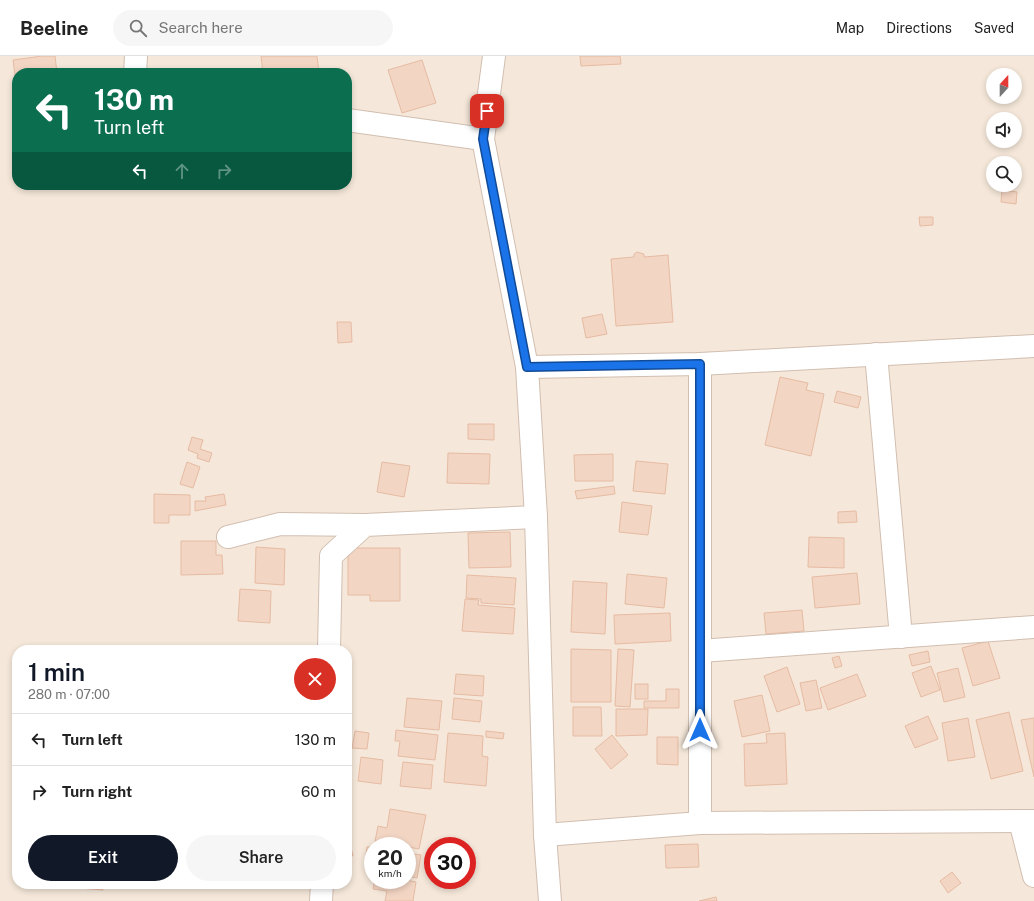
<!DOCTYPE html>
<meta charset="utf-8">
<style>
body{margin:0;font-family:"Public Sans",sans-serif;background:#f6f6f6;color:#222;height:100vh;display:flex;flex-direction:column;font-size:15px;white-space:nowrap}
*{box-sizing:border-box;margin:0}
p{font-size:13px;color:#767676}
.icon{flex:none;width:22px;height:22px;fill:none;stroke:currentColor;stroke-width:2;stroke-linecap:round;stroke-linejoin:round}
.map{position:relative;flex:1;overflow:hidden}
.drawer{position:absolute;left:12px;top:589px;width:340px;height:244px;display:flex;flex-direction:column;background:#fff;border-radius:16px;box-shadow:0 2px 6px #0003}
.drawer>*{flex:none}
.guide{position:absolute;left:12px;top:12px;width:340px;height:122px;border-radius:16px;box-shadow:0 2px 6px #0003;background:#0b6e4f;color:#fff;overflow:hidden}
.needle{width:26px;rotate:21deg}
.buttons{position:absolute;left:986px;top:12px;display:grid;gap:8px}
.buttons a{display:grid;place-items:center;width:36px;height:36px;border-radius:50%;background:#fff;box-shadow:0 2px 6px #0003;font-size:20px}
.speed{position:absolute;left:364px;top:781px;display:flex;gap:8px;font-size:20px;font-weight:700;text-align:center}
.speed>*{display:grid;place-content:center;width:52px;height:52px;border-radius:50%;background:#fff;box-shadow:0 2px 6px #0003;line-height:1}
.speed small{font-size:10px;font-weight:400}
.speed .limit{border:6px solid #d22;background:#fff;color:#111}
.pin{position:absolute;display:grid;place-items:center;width:34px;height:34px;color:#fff;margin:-17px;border-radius:8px;box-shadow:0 2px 6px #0006}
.me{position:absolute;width:44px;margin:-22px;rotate:0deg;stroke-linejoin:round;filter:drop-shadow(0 0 3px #0008)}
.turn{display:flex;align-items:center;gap:14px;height:84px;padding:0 16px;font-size:18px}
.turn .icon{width:52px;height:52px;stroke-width:2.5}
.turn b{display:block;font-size:28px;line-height:34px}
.lanes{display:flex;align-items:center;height:38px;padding:0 16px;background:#0003;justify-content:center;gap:20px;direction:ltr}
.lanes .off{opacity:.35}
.round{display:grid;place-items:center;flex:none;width:42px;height:42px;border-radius:21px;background:#f6f6f6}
.headline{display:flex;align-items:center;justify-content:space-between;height:68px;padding:0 16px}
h1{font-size:24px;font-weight:600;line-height:30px;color:#111827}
.primary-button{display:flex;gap:8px;margin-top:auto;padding:8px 16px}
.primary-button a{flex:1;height:46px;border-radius:24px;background:#111827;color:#fff;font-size:16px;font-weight:600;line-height:46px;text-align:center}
.primary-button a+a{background:#f6f6f6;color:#222}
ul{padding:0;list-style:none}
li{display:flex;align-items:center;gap:12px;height:52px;padding:0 16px;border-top:1px solid #e0e0e0}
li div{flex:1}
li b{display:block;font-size:15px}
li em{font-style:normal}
header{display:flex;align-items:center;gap:24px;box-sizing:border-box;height:56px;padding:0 20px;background:#fff;border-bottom:1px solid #e0e0e0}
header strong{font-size:19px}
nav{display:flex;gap:22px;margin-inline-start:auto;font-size:14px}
.search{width:280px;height:36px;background:#f6f6f6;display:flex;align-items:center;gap:10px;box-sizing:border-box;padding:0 14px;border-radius:22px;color:#767676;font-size:15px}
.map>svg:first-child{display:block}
.residential{fill:#f5e8da;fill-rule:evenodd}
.building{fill:#f3d5c3;stroke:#e6bba3}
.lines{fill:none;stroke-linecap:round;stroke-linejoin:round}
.street-casing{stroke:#d1beb0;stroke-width:24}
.street{stroke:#fff;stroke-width:22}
.route-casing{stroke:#114b97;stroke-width:10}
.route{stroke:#1a73e8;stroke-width:7}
</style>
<header>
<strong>Beeline</strong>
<div class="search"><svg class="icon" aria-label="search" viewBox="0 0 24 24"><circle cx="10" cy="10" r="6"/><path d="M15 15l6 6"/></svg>Search here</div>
<nav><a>Map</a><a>Directions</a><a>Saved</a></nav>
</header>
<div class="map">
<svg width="1034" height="845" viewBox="0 0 1034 845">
<rect width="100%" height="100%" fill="#fdf6ec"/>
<path class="residential" d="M0,0H1034V845H0ZM17,17H347V129H17ZM993,19H1015V41H993ZM993,63H1015V85H993ZM993,107H1015V129H993ZM17,594H347V828H17ZM373,790H407V824H373ZM433,790H467V824H433Z"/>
<g class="building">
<polygon points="42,0 55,0 57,17 17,17 17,35 13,4"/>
<polygon points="261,0 317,0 319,16 308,17 263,17"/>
<polygon points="580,0 620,0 621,8 581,10"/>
<polygon points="422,4 436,47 402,57 388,14"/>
<polygon points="1002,134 1017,136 1016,148 1001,146"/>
<polygon points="919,161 933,161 933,169 920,170"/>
<polygon points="637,196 644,198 644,201 668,199 673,266 616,270 611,203 634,201 634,198"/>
<polygon points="602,258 607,278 586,282 582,262"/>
<polygon points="337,266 351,266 352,286 338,287"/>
<polygon points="780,321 808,327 806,334 824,338 811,400 765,389"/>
<polygon points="837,335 861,341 858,352 834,346"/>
<polygon points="468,368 494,368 494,384 468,383"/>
<polygon points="192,381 203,384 200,393 212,397 209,406 197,402 198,398 188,394"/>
<polygon points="448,397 490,398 489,428 447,427"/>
<polygon points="613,398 613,425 575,425 574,399"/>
<polygon points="636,405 668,408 665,438 633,435"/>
<polygon points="187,406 200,411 193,432 180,428"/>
<polygon points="382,406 410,410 404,441 377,436"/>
<polygon points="614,430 615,438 577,443 575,435"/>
<polygon points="154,438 190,439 190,459 169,459 169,467 154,467"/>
<polygon points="224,438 226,449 195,455 195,445 206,445 205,441"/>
<polygon points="622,446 652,450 648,479 619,476"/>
<polygon points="856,455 857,466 838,467 838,456"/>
<polygon points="510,476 511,511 469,512 468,477"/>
<polygon points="809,481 844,482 844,512 808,511"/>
<polygon points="181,485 216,485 216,499 222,499 223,518 181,519"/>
<polygon points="256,491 285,493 284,529 255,527"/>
<polygon points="354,492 400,492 400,545 370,545 370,539 348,539 348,501"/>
<polygon points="857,517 860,548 815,552 812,521"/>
<polygon points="627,518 667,522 664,552 625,548"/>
<polygon points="467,519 516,522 514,549 481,547 481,543 466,542"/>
<polygon points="573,525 607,527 605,578 571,576"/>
<polygon points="240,533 271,535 270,567 238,565"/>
<polygon points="465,543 479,544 478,549 515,552 513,578 462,575"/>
<polygon points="802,554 804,575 766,578 764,557"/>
<polygon points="670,557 671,585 615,588 614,559"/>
<polygon points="988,585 1000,622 973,630 962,592"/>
<polygon points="571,593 611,594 611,646 571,646"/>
<polygon points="618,593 634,594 630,651 615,650"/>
<polygon points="928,595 930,606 912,610 909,599"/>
<polygon points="839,600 842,610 835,612 832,602"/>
<polygon points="931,610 940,634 921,641 912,617"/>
<polygon points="787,611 800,648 777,656 764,620"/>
<polygon points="958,612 965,641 944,646 937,617"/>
<polygon points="456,618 484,620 483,640 454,638"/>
<polygon points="857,618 866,640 828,654 820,632"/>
<polygon points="816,624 822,652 806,655 800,627"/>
<rect x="635" y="628" width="13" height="15"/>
<polygon points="666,633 679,633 679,652 644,652 644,645 666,645"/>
<polygon points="762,639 770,675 742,681 734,645"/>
<polygon points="407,642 442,645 439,674 404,671"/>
<polygon points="454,642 482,645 480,666 452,663"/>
<polygon points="573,651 601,651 602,680 573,680"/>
<polygon points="616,653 648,653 647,679 616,680"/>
<polygon points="1009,656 1023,715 991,723 976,664"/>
<polygon points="928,660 938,683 915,692 905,670"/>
<polygon points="968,662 975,701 948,705 942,667"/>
<polygon points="1034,662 1034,721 1021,664"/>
<polygon points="396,674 438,679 435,704 398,700 400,685 395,685"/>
<polygon points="355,675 369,677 367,693 352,692"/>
<polygon points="486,675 504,677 503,683 486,681"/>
<polygon points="448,677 483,680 482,700 488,701 486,730 444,726"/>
<polygon points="785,677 787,728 745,730 744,688 767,687 766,678"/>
<polygon points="612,679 628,699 611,713 595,693"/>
<polygon points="657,681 678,681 678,709 657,708"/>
<polygon points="361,701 383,704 381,728 358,725"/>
<polygon points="403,706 433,709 431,733 400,730"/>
<polygon points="390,753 426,759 419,793 375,785 378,770 387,772"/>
<polygon points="347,787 350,787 353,800 347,798"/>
<polygon points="698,788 699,811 666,812 665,789"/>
<polygon points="367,791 373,791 373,817 368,816 369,805 365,804"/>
<polygon points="407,797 421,799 417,822 407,820"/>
<polygon points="952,816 961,827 948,837 940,825"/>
<polygon points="375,824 405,824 416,826 413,845 385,845 387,835 373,833"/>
<polygon points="79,828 103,828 103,834 79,832"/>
<polygon points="716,841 717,845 699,845"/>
</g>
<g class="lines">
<defs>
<g id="street">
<polyline points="494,0 483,83 527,311 536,461 545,779 550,845"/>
<polyline points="135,17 136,0"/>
<polyline points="347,64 483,83"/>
<polyline points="876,298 901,581"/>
<polyline points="700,308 700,767"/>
<polyline points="527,311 700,308 1034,290"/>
<polyline points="228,481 280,468 365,469"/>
<polyline points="329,594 331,500 365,469 536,461"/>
<polyline points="700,595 1034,571"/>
<polyline points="1020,765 1034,820"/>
<polyline points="545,779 700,767 1034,765"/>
<polyline points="321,845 322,828"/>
</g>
</defs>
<use href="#street" class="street-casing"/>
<use href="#street" class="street"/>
</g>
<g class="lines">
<defs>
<polyline id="route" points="487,55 483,83 527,311 700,308 700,674"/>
</defs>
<use href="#route" class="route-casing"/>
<use href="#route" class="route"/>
</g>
</svg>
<div class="buttons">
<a><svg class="needle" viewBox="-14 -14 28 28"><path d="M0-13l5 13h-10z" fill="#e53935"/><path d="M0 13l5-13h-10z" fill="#767676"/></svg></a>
<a><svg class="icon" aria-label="sound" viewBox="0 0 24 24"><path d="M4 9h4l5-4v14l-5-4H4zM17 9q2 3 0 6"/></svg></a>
<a><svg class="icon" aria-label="search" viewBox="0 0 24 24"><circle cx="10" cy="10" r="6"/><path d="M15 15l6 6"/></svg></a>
</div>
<div class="speed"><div>20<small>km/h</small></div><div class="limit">30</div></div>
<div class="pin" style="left:487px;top:55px;background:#d93025"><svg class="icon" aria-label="arrive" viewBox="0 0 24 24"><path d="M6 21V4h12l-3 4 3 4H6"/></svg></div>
<svg class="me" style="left:700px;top:674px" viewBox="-20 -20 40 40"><path d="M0-17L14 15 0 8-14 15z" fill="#1a73e8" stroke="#fff" stroke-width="4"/></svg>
<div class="guide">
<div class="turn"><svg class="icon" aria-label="left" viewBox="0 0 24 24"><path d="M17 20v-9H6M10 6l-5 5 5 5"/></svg><div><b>130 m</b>Turn left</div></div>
<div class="lanes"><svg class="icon" aria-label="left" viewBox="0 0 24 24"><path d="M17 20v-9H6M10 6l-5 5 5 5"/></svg><svg class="icon off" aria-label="ahead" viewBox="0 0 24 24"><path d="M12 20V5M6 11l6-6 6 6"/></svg><svg class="icon off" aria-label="right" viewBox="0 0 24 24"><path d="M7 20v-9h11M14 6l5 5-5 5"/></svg></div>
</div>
<section class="drawer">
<div class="headline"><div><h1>1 min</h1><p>280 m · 07:00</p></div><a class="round" style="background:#d93025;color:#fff"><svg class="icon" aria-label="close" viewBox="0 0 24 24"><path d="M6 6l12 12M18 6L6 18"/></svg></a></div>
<ul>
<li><svg class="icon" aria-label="left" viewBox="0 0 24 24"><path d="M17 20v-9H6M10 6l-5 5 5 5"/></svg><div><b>Turn left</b></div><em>130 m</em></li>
<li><svg class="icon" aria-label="right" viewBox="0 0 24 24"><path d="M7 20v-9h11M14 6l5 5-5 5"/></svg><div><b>Turn right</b></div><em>60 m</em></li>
</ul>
<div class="primary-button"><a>Exit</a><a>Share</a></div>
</section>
</div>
